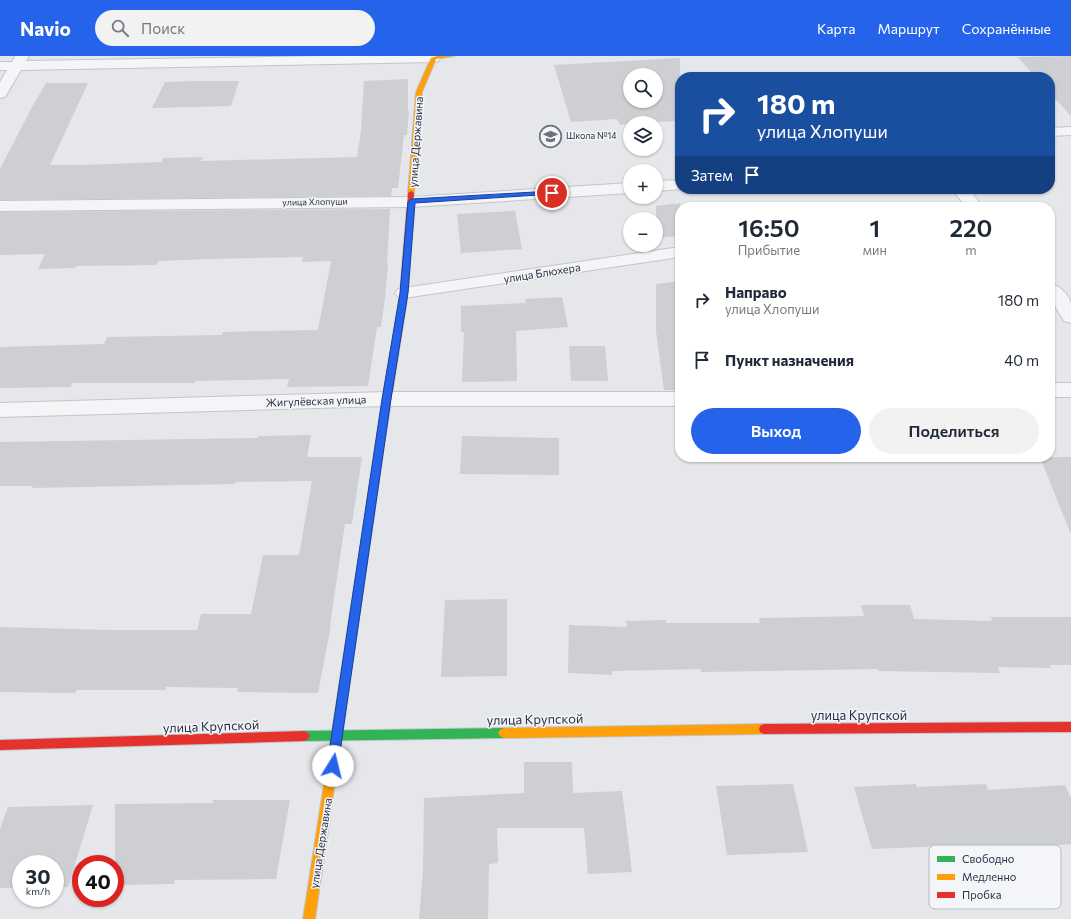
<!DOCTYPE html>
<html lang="ru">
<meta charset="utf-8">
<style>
body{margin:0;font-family:Commissioner,sans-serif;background:#f2f2f3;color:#1f2937;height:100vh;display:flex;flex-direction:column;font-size:15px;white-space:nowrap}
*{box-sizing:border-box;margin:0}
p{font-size:13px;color:#747a83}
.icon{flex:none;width:22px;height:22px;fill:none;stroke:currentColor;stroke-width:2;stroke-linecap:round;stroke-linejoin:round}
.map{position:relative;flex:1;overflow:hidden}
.side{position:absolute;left:675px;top:146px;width:380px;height:260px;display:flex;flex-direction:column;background:#fff;border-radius:16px;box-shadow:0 1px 3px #0004}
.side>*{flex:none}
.hud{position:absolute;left:675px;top:16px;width:380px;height:122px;border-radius:16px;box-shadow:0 1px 3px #0004;background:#1a4fa0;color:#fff;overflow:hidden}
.buttons{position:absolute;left:623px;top:12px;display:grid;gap:8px}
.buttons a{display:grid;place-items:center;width:40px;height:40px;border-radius:50%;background:#fff;box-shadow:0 1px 3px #0004;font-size:20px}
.speed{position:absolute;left:12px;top:799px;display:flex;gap:8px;font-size:20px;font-weight:700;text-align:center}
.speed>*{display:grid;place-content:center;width:52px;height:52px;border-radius:50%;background:#fff;box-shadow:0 1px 3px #0004;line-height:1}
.speed small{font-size:10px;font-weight:400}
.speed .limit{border:6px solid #d22;background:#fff;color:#111}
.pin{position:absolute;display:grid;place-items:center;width:34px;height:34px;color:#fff;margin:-17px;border:2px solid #fff;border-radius:50%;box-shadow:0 1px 4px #0007}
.me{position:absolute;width:44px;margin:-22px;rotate:9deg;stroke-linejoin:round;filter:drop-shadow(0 0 3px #0008)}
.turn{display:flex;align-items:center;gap:14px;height:84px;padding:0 16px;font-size:18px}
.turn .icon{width:52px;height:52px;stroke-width:2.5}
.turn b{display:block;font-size:28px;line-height:34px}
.then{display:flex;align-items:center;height:38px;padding:0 16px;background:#0003;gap:8px;font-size:15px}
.eta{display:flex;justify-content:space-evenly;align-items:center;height:68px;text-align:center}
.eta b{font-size:24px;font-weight:600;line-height:28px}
.action{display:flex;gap:8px;margin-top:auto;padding:8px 16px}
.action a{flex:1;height:46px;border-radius:24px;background:#2563eb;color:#fff;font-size:16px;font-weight:600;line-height:46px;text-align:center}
.action a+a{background:#f2f2f3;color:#1f2937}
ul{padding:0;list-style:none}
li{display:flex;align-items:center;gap:12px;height:60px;padding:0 16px}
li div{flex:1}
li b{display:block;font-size:15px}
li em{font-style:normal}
header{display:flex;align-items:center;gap:24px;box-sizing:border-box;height:56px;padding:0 20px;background:#2563eb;color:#fff}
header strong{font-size:19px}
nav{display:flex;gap:22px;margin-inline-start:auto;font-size:14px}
.search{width:280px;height:36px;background:#f2f2f3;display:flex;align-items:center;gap:10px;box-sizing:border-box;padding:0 14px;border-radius:22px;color:#747a83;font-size:15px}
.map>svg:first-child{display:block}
.building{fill:#cecfd3;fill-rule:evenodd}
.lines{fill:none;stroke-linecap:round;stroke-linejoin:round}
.street-casing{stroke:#c4c5c8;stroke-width:2}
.fast-casing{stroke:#c4c5c8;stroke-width:2}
.slow-casing{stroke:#c4c5c8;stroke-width:2}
.jam-casing{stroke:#c4c5c8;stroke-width:2}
.street{fill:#f5f5f7;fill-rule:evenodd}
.fast{fill:#30b455;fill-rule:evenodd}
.slow{fill:#ff9f0a;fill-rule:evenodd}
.jam{fill:#e5322d;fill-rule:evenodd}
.route{fill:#2563eb;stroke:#184099}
.labels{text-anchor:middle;stroke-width:3;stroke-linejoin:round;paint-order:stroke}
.far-poi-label{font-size:9px;fill:#2a3145;stroke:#f4f5f9;text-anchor:start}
.far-street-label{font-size:9px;fill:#2a3145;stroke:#f4f5f9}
.street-label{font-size:11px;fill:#2a3145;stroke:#f4f5f9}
.near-street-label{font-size:13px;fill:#2a3145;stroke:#f4f5f9}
.key{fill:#f4f5f9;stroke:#b7bac3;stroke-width:1}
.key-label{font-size:11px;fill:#2a3145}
</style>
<header>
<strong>Navio</strong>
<div class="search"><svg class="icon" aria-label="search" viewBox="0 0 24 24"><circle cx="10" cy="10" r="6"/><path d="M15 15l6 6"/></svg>Поиск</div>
<nav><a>Карта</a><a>Маршрут</a><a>Сохранённые</a></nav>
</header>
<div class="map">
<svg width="1071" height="863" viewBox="0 0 1071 863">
<rect width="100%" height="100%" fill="#e6e7ea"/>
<g class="building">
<polygon points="1071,0 1071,60 1050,37 1050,21 1035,21 1018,1"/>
<path d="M680,2V65L630,67V68L620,69L617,63L571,66L554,9ZM630,19H656V45H630Z"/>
<polygon points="408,23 408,55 409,55 407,79 404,79 398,132 392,132 391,140 0,144 0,113 31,53 46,27 88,27 50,109 82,109 162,106 163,102 203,101 201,105 357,101 361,75 364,25"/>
<polygon points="196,25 239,25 231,50 152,52 165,26"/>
<polygon points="680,147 680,180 656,182 656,150"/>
<polygon points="390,153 387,208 388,208 385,242 381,271 377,271 368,330 287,331 289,323 195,325 195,327 72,327 71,331 0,332 0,291 104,288 107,281 222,279 223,276 318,274 331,205 302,206 303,201 209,203 158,205 157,209 76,210 75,212 38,213 45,198 0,199 0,156"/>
<polygon points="515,155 522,193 461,197 457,158"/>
<polygon points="680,225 680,334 664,334 656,275 656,228"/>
<polygon points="562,241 568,271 516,275 517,325 462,326 464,276 461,276 461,250 526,247 525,243"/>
<polygon points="569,290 605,290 608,325 571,325"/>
<polygon points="311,379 307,401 362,401 352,468 345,468 330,569 331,569 318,637 237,636 238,632 166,631 166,634 77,634 75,637 0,636 0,571 108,574 197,574 201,558 251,558 263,499 299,499 312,425 235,426 235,428 32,432 33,430 0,430 0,386 258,382 258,380"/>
<polygon points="462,380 559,382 559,419 460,418"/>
<polygon points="1040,401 1071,401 1071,476 1070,476"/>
<polygon points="507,543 507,620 441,621 445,544"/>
<polygon points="861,549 910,549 914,563 992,565 991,561 1071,561 1071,609 1050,609 1051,612 998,611 1000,617 878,615 878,613 701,616 701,613 612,615 612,619 568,617 569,569 627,571 626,565 666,564 666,567 760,567 759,562 864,560"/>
<polygon points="524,706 572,706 573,737 622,735 632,816 588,818 584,772 497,772 498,807 489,808 488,863 419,863 423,815 424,742 524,737"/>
<polygon points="793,728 808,796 727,799 716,730"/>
<polygon points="916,728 917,731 986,728 988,734 1065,729 1071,742 1071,788 1010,793 1010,794 946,796 944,790 872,793 854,731"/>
<polygon points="213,744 290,744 276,823 175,824 174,828 115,829 115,748 213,747"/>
<polygon points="93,749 68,831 55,831 55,808 21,808 21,832 0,832 0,773 8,751"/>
</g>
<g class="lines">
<defs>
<g id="street">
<polygon points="15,0 29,0 26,5 323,0 441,0 439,5 434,6 21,14 5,41 0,42 0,26 7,14 0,14 0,6 12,6"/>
<polygon points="1071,71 1071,79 1050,80 1050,72"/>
<polygon points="680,124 680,133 683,133 656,135 656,125"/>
<polygon points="630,127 630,137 411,151 0,155 0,145 411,141"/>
<polygon points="952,133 969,133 983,151 966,151"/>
<polygon points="680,191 680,201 404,242 398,241 395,237 398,233 404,232"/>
<path d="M1050,227C1058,229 1069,238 1071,247C1071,252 1071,261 1071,267L1064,265L1050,242Z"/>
<rect x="1050" y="327" width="21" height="14"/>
<polygon points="387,336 680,336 680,350 387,350 0,361 0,347"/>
</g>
<g id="fast">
<polygon points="381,380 385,383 349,631 348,634 344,636 340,634 339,631 377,383"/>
<polygon points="504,672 508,674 510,677 508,680 504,682 304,685 300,683 298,680 300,677 304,675"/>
</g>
<g id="slow">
<polygon points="437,0 454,0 436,3 422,36 414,137 411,139 408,137 416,36 431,2"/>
<polygon points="344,626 348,628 349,631 315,863 303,863 339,631 340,628"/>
<polygon points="764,668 768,670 769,673 768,676 764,678 504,682 500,680 498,677 500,674 504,672"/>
</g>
<g id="jam">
<polygon points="411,135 414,137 408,237 385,383 381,386 377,383 400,237 408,137"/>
<polygon points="1071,666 1071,676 764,678 760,676 759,673 760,670 764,668"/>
<polygon points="304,675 308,677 310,680 308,683 304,685 0,694 0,684"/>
</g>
</defs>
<use href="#street" class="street-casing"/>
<use href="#fast" class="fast-casing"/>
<use href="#slow" class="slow-casing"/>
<use href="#jam" class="jam-casing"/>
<use href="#street" class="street"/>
<use href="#fast" class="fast"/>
<use href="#slow" class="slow"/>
<use href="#jam" class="jam"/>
</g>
<polygon class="route" points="552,135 555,137 554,138 415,147 408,237 391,343 338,710 337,714 333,715 329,714 327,710 382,343 400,237 408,146 411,143"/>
<defs>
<symbol id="school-ring" viewBox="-11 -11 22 22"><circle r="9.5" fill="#f4f5f9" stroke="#6c717f" stroke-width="1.5"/><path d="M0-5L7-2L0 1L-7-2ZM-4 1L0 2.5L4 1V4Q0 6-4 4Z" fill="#6c717f"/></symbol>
</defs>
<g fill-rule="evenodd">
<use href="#school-ring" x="538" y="68" width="25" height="25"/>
</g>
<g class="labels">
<g class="far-poi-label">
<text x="566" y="83">Школа №14</text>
</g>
<g class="far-street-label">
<text transform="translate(315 146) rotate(-1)" y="3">улица Хлопуши</text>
</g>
<g class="street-label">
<text transform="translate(416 86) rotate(-86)" y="4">улица Державина</text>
<text transform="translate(542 217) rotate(-9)" y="4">улица Блюхера</text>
<text transform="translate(316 345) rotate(-2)" y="4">Жигулёвская улица</text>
<text transform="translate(321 787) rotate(-81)" y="4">улица Державина</text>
</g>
<g class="near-street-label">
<text x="859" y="664">улица Крупской</text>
<text transform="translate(535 663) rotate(-1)" y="5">улица Крупской</text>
<text transform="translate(211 670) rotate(-2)" y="5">улица Крупской</text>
</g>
</g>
<rect x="929" y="789" width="132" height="64" rx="6" class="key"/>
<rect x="937" y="800" width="18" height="6" fill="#30b455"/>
<rect x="937" y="818" width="18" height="6" fill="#ff9f0a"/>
<rect x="937" y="836" width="18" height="6" fill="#e5322d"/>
<g class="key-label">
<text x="962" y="807">Свободно</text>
<text x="962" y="825">Медленно</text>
<text x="962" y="843">Пробка</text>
</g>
</svg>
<div class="buttons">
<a><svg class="icon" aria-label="search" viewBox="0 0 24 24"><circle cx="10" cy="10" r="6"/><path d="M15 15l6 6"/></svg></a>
<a><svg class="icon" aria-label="layers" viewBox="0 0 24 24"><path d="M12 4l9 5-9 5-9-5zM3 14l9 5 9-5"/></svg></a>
<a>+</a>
<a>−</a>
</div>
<div class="speed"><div>30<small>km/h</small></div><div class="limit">40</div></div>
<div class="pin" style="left:552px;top:137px;background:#d93025"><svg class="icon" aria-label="arrive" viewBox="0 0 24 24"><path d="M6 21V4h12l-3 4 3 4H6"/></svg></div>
<svg class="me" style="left:333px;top:710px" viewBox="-20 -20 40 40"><circle r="19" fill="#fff"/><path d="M0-13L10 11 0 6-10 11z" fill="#2563eb"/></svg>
<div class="hud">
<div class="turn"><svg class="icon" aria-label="right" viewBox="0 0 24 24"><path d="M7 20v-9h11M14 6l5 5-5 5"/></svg><div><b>180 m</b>улица Хлопуши</div></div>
<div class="then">Затем<svg class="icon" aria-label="arrive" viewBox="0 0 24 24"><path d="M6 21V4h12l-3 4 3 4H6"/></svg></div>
</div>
<section class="side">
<div class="eta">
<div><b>16:50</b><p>Прибытие</p></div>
<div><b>1</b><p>мин</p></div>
<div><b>220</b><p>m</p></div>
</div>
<ul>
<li><svg class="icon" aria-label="right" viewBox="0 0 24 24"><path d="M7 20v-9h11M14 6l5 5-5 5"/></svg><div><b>Направо</b><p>улица Хлопуши</p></div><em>180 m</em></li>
<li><svg class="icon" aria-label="arrive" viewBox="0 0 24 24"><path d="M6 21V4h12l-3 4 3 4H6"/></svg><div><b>Пункт назначения</b></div><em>40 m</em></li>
</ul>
<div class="action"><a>Выход</a><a>Поделиться</a></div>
</section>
</div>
